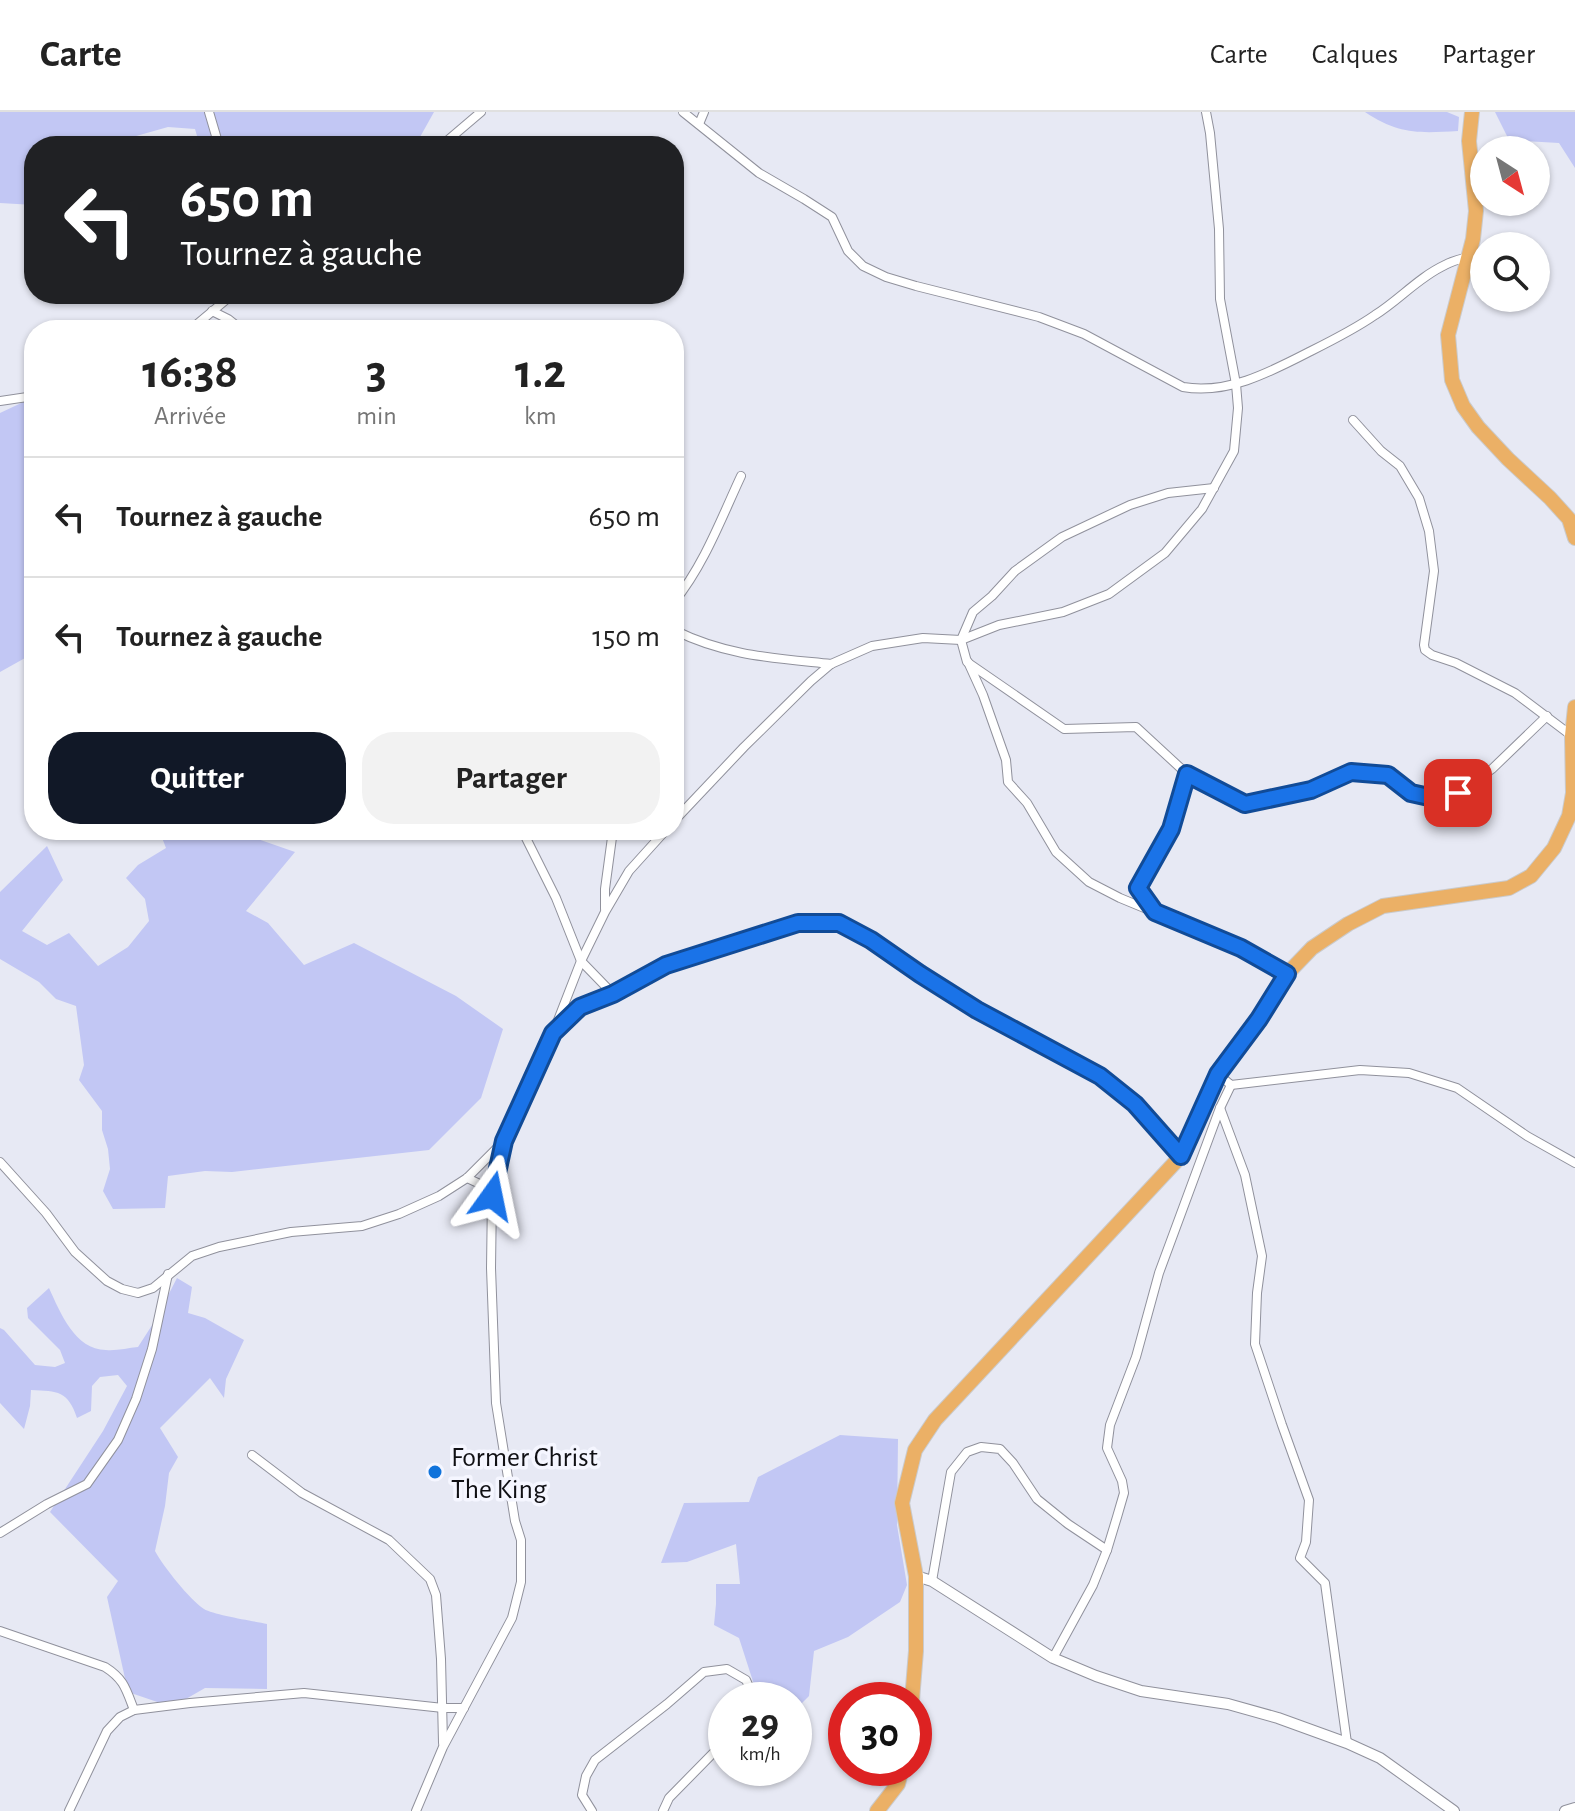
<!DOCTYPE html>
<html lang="fr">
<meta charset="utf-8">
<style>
body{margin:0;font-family:"Alegreya Sans",sans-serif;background:#f2f2f2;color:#222;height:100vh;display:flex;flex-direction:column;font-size:30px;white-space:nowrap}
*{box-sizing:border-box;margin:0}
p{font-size:26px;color:#767676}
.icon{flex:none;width:44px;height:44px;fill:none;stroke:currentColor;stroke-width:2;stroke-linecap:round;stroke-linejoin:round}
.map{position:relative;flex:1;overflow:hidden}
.drawer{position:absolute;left:24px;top:208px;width:660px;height:520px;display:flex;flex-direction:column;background:#fff;border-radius:32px;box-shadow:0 2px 6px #0004}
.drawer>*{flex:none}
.hud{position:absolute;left:24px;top:24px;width:660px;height:168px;border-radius:32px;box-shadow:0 2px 6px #0004;background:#202124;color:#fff;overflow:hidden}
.needle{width:52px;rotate:144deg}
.fabs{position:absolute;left:1470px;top:24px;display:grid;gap:16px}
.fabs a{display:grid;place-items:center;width:80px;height:80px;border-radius:50%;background:#fff;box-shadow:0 2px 6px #0004;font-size:40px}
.speed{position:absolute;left:708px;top:1570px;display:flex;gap:16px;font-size:40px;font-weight:700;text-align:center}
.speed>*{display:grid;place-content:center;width:104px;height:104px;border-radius:50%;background:#fff;box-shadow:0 2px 6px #0004;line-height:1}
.speed small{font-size:20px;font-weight:400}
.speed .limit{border:12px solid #d22;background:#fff;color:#111}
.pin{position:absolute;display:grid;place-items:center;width:68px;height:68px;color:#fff;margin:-34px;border-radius:16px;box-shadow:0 4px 12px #0006}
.me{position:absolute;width:88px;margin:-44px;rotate:12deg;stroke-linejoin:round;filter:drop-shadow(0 0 6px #0008)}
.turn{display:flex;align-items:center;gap:28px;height:168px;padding:0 24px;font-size:36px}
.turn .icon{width:104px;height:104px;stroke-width:2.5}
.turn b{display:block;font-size:56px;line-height:68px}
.eta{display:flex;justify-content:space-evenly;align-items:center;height:136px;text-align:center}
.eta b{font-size:48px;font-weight:600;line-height:56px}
.button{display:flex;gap:16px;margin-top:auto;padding:16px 24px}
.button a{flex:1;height:92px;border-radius:32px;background:#111827;color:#fff;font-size:32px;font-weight:600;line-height:92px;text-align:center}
.button a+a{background:#f2f2f2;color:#222}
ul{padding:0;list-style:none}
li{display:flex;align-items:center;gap:24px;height:120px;padding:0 24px;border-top:2px solid #e0e0e0}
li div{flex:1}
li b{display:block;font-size:30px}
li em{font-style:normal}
header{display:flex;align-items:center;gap:48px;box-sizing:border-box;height:112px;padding:0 40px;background:#fff;border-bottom:2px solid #e0e0e0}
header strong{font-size:38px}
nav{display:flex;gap:44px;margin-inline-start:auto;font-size:28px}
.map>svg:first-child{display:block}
.green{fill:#c2c7f4}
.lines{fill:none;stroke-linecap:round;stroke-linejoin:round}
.minor-casing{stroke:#90919c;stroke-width:10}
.tertiary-casing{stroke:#90919c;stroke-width:12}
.trunk-casing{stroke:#cacacb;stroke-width:16}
.minor{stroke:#fff;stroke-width:8}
.tertiary{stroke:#fff;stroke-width:10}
.trunk{stroke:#ebb066;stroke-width:14}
.route-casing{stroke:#114b97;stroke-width:20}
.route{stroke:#1a73e8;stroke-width:14}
.poi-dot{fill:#1073db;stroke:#f5f6ff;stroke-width:3}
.labels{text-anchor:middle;stroke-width:7;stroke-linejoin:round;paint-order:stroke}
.poi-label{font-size:28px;fill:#101014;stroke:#f5f6ff;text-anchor:start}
</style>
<header>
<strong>Carte</strong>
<nav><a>Carte</a><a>Calques</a><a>Partager</a></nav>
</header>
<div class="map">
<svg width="1575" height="1699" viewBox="0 0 1575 1699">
<rect width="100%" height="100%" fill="#e7e9f4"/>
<g class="green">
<polygon points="0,0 434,0 415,34 200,34 195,17 168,15 115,30 108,34 34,34 34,93 0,91"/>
<path d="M1365,0H1447L1459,5L1458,19C1420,21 1399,23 1365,0Z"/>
<polygon points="1495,0 1575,0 1575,56 1559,31 1509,28"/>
<polygon points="34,285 34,541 0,560 0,301"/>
<polygon points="159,718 232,718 295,740 246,799 268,811 304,853 354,831 456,884 503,917 481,986 429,1038 232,1060 205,1059 168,1064 165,1096 113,1097 103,1079 110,1057 108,1037 102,1018 102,999 79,968 84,953 76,894 56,887 39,870 0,847 0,780 47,734 63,768 22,819 47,833 69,821 98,854 128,835 149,809 145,787 126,766 138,753 166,736"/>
<path d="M177,1166L192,1175L188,1201L205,1206L244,1228L226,1267L224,1286L210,1266L160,1316L178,1345L169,1361L165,1394L155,1439C163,1454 190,1488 204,1497C214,1503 253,1509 267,1512V1577L205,1576L172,1595L128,1580L107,1485L118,1469L50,1400L103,1319L127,1274L118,1263L100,1265L92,1274L91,1299L77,1306C68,1279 58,1279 31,1278L30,1294L24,1317L0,1291V1216L4,1218L35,1253L55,1255L65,1251L60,1238L28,1206L27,1196L49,1176C60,1200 75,1238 106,1238C116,1239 128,1236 138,1235L156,1207Z"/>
<polygon points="840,1323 898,1327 897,1413 907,1473 900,1490 848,1525 814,1539 809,1584 794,1599 794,1588 759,1588 739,1526 714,1513 716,1492 716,1472 740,1472 736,1432 687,1450 661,1451 684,1391 749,1390 758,1365"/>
</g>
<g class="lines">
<defs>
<g id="minor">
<polyline points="209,0 219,34"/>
<path d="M683,0L759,61L804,87L832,105L848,139L863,154L886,165L916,174L1039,205L1084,222L1183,275C1228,283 1272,259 1311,239C1333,228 1355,217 1375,203C1399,188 1419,165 1445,153C1452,149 1460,147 1468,145"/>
<polyline points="699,12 704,0"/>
<polyline points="441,34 481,0"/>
<polyline points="212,199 228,207 242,218"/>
<polyline points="190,218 233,182"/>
<polyline points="0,289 34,284"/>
<polyline points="1353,308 1381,339 1400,354 1419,386 1429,419 1434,459 1424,533 1425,538 1432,543 1456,551 1515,581 1572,624"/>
<polyline points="1214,376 1168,381 1130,393 1062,425 1015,459 992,484 973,500 961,528 967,550 1064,617 1136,615 1187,662 1245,692 1311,678 1351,660 1388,663 1411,681 1438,687 1458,681 1492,657 1547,604"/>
<path d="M674,490C704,453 721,407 741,364"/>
<path d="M674,518C726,544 774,546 831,552"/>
<polyline points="968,550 983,583 1006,648 1008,670 1027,691 1056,740 1089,770 1120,786 1241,836 1287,862"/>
<polyline points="674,709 744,635 811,569 831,552 872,534 923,526 961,528 999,513 1063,500 1109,482 1165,441 1202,397 1234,339 1238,296 1236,272 1220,187 1219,117 1210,21 1206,0"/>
<polyline points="522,718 556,786 581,849 613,882"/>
<polyline points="605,797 605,777 613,718"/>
<polyline points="1155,800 1138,776 1171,717 1187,662"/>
<polyline points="555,919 580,895 613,882 666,853 798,811 839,811 871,828 920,862 977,898 1100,964 1135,992 1181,1044"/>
<polyline points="1218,962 1231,973 1360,958 1409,961 1457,976 1527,1024 1575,1051"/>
<polyline points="1220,996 1245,1063 1262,1144 1257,1181 1255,1232 1282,1313 1309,1388 1306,1430 1300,1446 1325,1471 1347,1631"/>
<polyline points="0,1050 46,1101 75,1140 107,1169 122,1177 138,1181 153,1176 192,1144 219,1135 291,1120 362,1114 399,1102 439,1084 467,1066 502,1031"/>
<polyline points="467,1066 482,1073 492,1084"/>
<polyline points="252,1343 302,1381 389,1428 430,1467 436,1483 441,1547 443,1631"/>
<polyline points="0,1421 47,1392 87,1372 118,1328 136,1287 152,1237 168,1162"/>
<polyline points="932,1469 951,1360 967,1340 981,1335 1000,1337 1013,1351 1037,1387 1068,1412 1107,1438"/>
<path d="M0,1519L105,1555C124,1567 126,1577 134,1598"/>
<polyline points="1053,1546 1093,1473 1107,1438 1117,1405 1124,1381 1122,1369 1107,1336 1110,1313 1136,1245 1159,1161 1220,996 1231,973"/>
<polyline points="69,1699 107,1619 120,1605 134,1598 190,1591 304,1581 443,1596 464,1596"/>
<polyline points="416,1699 443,1635 512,1506 521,1470 521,1428 515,1409 496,1291 491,1156 492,1084 504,1029 553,921 581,849 605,800 629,759 666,718"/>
<polyline points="592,1699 582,1683 586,1664 595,1648 667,1592 704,1560 727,1557 746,1568 754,1586 753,1588"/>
<polyline points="663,1699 669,1686 726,1628"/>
</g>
<g id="tertiary">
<polyline points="916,1464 932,1469 1053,1546 1096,1564 1141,1579 1228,1592 1278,1606 1347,1631 1380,1646 1454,1699"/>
<polyline points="1565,1699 1575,1696"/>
</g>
<g id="trunk">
<polyline points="1472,0 1469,29 1476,99 1473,127 1448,223 1452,268 1463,294 1478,315 1508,347 1550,386 1569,407 1575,426"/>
<polyline points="912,1588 916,1539 916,1464 902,1391 915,1338 935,1308 1181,1044 1218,962 1259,907 1287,862 1312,836 1348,812 1383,794 1509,776 1531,764 1554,736 1569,704 1573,681 1572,624 1575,595"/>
<polyline points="877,1699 898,1672 902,1656"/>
</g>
</defs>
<use href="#minor" class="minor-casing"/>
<use href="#tertiary" class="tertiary-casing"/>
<use href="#trunk" class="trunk-casing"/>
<use href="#minor" class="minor"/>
<use href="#tertiary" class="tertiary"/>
<use href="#trunk" class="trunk"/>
</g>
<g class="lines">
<defs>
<polyline id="route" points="492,1084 504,1029 553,921 580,895 613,882 666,853 798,811 839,811 871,828 920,862 977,898 1100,964 1135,992 1181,1044 1218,962 1259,907 1287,862 1241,836 1155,800 1138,776 1171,717 1187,662 1245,692 1311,678 1351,660 1388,663 1411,681 1438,687 1458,681"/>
</defs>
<use href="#route" class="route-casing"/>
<use href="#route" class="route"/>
</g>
<circle class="poi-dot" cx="435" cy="1360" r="8"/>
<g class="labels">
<g class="poi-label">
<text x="451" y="1354">Former Christ<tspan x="451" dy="32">The King</tspan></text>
</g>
</g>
</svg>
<div class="fabs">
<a><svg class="needle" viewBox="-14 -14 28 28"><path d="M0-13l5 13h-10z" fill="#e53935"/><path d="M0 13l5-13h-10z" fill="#767676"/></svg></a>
<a><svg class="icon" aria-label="search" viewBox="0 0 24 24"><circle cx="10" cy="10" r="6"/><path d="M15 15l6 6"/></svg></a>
</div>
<div class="speed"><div>29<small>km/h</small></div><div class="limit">30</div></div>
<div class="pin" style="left:1458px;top:681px;background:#d93025"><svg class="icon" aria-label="arrive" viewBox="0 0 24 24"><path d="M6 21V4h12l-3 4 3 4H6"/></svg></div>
<svg class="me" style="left:492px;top:1084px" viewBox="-20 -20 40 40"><path d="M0-17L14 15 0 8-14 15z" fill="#1a73e8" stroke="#fff" stroke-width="4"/></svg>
<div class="hud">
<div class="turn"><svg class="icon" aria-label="left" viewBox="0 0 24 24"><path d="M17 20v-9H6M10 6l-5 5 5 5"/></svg><div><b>650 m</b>Tournez à gauche</div></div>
</div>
<section class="drawer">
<div class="eta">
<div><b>16:38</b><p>Arrivée</p></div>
<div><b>3</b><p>min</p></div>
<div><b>1.2</b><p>km</p></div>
</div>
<ul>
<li><svg class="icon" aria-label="left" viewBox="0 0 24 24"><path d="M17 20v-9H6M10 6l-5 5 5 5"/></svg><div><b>Tournez à gauche</b></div><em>650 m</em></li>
<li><svg class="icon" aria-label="left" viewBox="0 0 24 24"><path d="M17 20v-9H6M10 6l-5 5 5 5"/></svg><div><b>Tournez à gauche</b></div><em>150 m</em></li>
</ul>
<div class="button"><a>Quitter</a><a>Partager</a></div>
</section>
</div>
